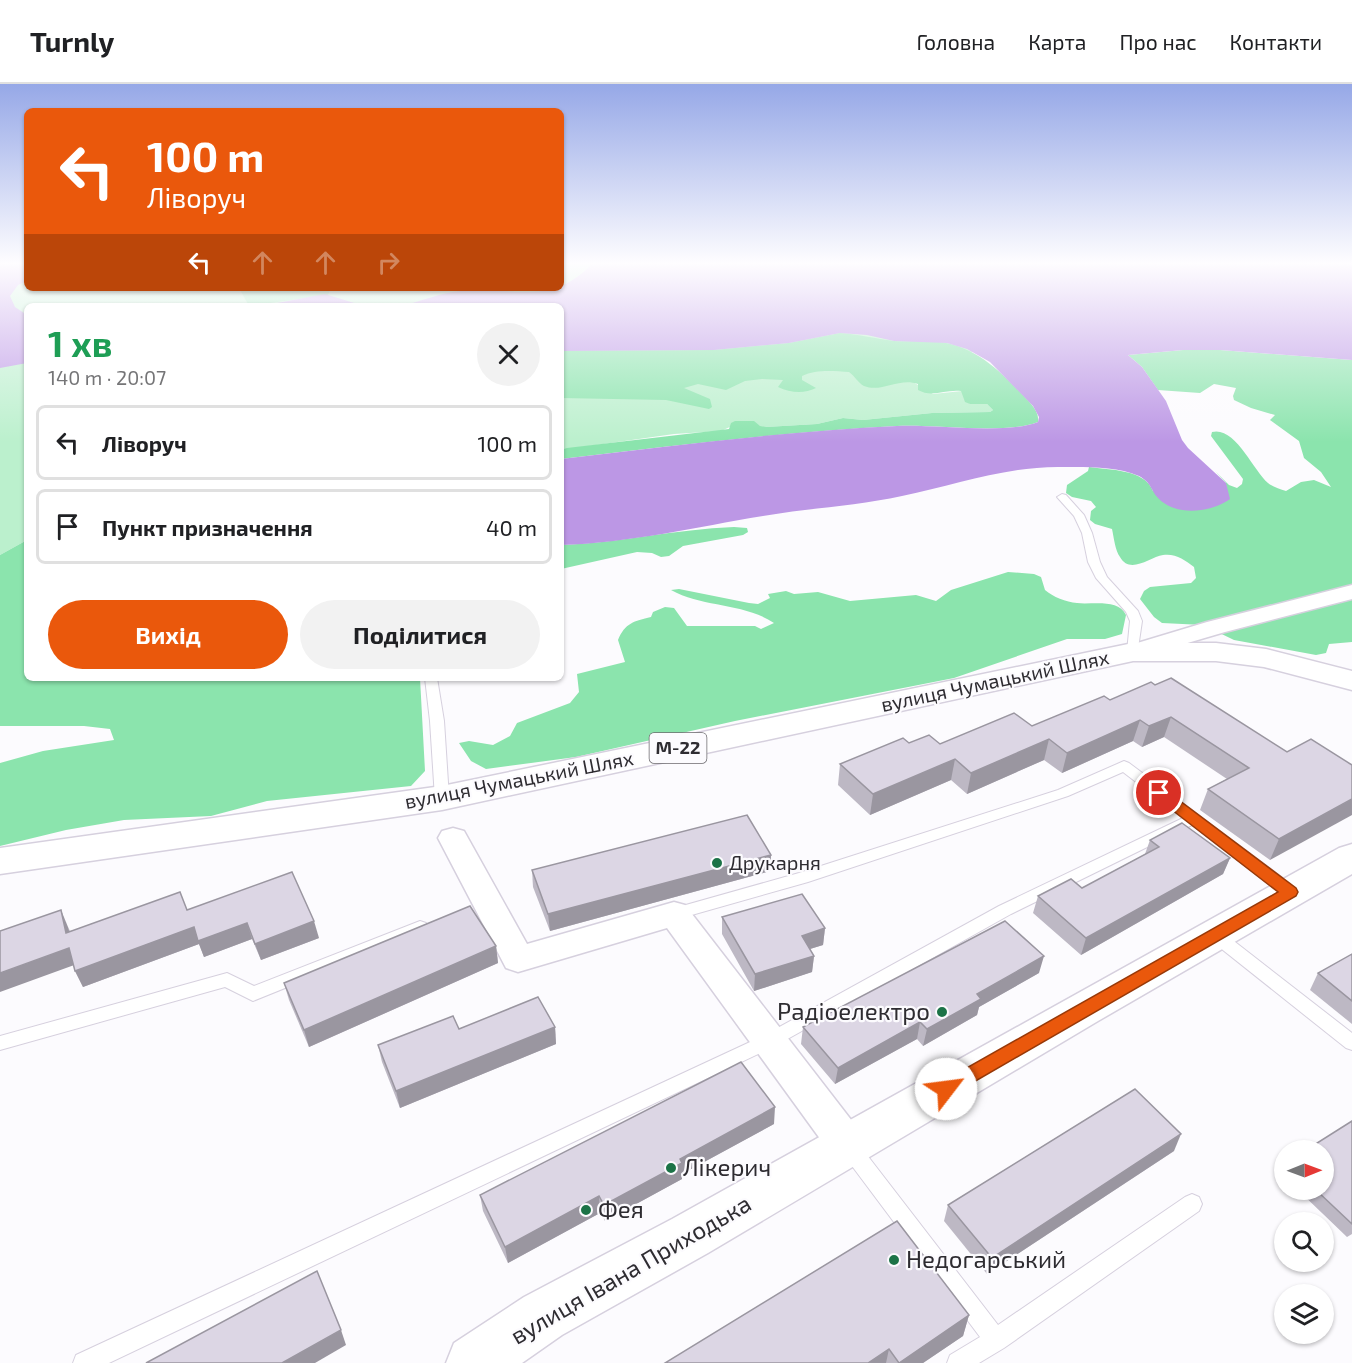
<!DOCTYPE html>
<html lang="uk">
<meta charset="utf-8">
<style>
body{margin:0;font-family:"Exo 2",sans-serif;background:#f2f2f2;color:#202124;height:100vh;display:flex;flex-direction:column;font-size:22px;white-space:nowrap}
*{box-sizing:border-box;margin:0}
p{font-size:20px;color:#757577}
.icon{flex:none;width:33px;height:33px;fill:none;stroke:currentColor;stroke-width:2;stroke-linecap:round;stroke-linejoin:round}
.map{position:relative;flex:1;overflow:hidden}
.sheet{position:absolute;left:24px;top:219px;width:540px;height:378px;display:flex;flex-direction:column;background:#fff;border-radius:9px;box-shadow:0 2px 4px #0004}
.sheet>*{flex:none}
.top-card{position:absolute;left:24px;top:24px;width:540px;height:183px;border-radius:9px;box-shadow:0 2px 4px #0004;background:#ea580c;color:#fff;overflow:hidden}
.needle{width:39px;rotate:89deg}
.buttons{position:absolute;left:1274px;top:1056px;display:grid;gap:12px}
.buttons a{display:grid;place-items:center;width:60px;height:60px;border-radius:50%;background:#fff;box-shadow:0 2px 4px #0004;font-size:30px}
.pin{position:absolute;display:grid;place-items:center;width:51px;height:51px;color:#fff;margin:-26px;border:3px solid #fff;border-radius:50%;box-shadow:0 2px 6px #0007}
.me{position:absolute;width:66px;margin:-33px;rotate:60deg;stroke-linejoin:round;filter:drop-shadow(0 0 4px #0008)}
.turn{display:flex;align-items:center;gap:21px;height:126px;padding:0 24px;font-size:27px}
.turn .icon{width:78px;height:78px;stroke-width:2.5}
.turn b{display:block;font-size:42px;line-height:51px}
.lanes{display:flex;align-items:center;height:57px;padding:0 24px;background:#0003;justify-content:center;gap:30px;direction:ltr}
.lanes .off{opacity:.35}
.round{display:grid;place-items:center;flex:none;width:63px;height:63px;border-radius:32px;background:#f2f2f2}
.overview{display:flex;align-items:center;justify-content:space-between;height:102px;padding:0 24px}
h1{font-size:36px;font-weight:700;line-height:45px;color:#1e9e55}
.action{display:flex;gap:12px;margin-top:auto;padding:12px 24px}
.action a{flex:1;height:69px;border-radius:36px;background:#ea580c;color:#fff;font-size:24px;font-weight:700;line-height:69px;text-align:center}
.action a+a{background:#f2f2f2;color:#202124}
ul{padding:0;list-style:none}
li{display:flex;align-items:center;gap:18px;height:75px;margin:0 12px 9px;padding:0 12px;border:3px solid #e0e0e0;border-radius:9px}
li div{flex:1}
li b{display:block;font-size:22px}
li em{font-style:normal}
header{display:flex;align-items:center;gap:36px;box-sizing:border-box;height:84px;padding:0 30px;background:#fff;border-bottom:2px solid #e0e0e0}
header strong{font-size:28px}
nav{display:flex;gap:33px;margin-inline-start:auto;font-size:21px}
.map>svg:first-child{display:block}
.green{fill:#bbf0cd}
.forest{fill:#8be4ad}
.water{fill:#bc97e5}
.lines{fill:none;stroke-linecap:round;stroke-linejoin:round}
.service-casing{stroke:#d6d0de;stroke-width:2}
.minor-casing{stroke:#d6d0de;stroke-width:3}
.secondary-casing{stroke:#d6d0de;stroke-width:3}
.trunk-casing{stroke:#d6d0de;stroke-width:3}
.service{fill:#fff;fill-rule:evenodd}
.minor{fill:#fff;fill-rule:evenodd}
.secondary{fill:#fff;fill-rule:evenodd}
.trunk{fill:#fff;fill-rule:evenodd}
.wall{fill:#bdb8c4}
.shaded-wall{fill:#9a96a0}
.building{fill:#dcd6e4;stroke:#9a96a0;stroke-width:1.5}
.route{fill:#ea580c;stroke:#983908;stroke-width:1.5}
.poi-dot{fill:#1c7347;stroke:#fcfbfe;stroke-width:2}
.labels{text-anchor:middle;stroke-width:4.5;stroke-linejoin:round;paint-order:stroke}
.shield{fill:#fcfbfe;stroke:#6c6a6e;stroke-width:1.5}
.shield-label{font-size:18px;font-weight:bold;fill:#2e2c31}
.street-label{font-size:20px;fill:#2e2c31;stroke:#fcfbfe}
.poi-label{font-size:20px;fill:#2e2c31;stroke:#fcfbfe;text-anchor:start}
.near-poi-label{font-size:24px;fill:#2e2c31;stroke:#fcfbfe;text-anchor:start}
.near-street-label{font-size:24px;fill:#2e2c31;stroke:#fcfbfe}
</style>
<header>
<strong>Turnly</strong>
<nav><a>Головна</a><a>Карта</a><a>Про нас</a><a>Контакти</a></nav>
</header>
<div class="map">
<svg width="1352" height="1279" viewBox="0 0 1352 1279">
<rect width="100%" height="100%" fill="#fcfbfe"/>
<polygon class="green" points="0,179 27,179 27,204 561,204 561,179 1352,179 858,295 880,303 902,297 913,298 933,310 962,307 970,320 987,320 993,326 990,328 932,329 863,336 843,334 817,340 766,343 732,342 721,347 674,350 561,366 561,314 578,313 561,311 561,222 27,222 27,456 0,471"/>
<g class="forest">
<polygon points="239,204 331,204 328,211 249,222"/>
<path d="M840,249C859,250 876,255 894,257C907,258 919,256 931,257C971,260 993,280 1020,308C1027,316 1040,326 1038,338C1005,351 936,340 897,342C785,348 673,362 561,375V366L567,364L729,345L731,339L735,337H754L760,342L766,343L817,340L843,334L863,336L932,329L990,328L993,326L987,320H970L965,318L961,307C946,305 932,314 918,306V300C899,293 882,309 864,302C858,299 855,292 849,288C834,287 816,285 802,292V296L816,304C804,310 791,309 778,303L783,296L762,295L745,297L726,306L698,300L684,304L710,315L712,323L709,325L666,316L561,314V267L714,266L789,259Z"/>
<path d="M1183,266H1220L1352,276V558L1329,560L1326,569L1316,571L1234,556L1203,541L1162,539L1154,533L1140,515L1144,507L1150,503L1191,499L1196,494L1194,483C1185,476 1175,469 1163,471C1150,473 1130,491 1120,473C1115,466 1114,454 1112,445L1095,440L1090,436L1091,427L1096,423L1091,417L1072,413L1066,409L1067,401L1088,387L1089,383C1109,386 1145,385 1153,407L1226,399L1215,387L1229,401L1237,404L1242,400L1243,395L1211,352L1212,348C1235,342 1253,386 1268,399C1273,403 1280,405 1286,407L1301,398L1314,396L1331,403L1321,388L1304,374L1299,357L1270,336L1275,331L1251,324L1234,316L1233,312L1236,304L1214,300L1200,309L1158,306L1142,283L1128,271Z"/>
<path d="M734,443L747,444L748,448L743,451L683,462L669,472L661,473L652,469L637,468L561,485V461C619,459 676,445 734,443Z"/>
<polygon points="27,456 27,594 420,594 425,687 411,702 267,717 211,732 124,736 66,746 0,762 0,679 43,667 114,656 110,645 84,642 0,642 0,471"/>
<path d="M1008,488L1034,490L1041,493L1045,506C1053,513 1066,518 1077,519C1092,521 1118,514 1126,531L1122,550L1105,555H1067L954,594L735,637L576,673L486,685L471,677L459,659L469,657L493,661L510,652L517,639L570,619L579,608L577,590L625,578L618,556C625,539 634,537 651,533L653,528L665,523L674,524L687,542H755L761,545L774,539C742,518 703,524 671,506L679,505L749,519L758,520L770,514L768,510L786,507L794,510L818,508L850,517L916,511L936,517L951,506Z"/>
</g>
<g class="water">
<polygon points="0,179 27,179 27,197 18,201 10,212 15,223 27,231 27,279 0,284"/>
<path d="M593,179H1352V276L1220,266H1183L1128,271L1142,283L1166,317L1182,356L1188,364L1226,399L1230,415C1212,428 1177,433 1159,415C1150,406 1152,399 1139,392C1116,382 1087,383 1062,383C1007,382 956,401 902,412C856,422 809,424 763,432C696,443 629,459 561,461V375C673,362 785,347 897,342C935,340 1005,351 1038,338L1039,333L1033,322L990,278L967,265L947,259L894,257L867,251L840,249L789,259L714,266L561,267V222H402C422,217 440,209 460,207C515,202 550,224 593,179Z"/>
<polygon points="325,210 364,222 261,222"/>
</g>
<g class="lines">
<defs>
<g id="service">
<polygon points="1062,410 1066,411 1084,431 1092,449 1100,478 1107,493 1138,527 1142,537 1137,571 1133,572 1127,568 1130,537 1126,528 1096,494 1088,478 1082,449 1074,432 1057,413"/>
<polygon points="425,594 437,594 444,637 449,714 442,719 435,714 430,637"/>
<polygon points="1124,677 1129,679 1296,804 1298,808 1296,812 1290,814 1284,812 1192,741 1011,830 775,962 109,1279 73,1279 76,1271 763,952 999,822 1183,734 1123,688 1068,712 808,798 674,836 668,834 666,830 668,826 799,789 1058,706"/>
<polygon points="420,837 426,839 428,843 426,847 253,917 225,903 0,966 0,952 227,889 254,902"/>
<polygon points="1215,845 1221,847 1352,949 1352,966 1346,964 1209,855 1207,851 1209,847"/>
<polygon points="850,1055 857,1058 998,1241 1185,1113 1192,1110 1199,1113 1202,1120 1199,1127 1004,1264 979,1279 947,1279 950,1271 980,1253 843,1070 840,1064 843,1058"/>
</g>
<g id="minor">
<polygon points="1352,501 1352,515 1225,548 1133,575 1124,573 1121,568 1124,563 1207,538"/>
<polygon points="453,744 464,747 527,860 674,818 685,821 862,1050 868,1062 862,1074 848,1080 834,1074 667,844 518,888 506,884 438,754 442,747"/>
</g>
<polygon id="secondary" points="1352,760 1352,790 1098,937 708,1169 562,1251 522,1279 446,1279 454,1259 524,1213 672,1135 1339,764"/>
<polygon id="trunk" points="1133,559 1216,559 1266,565 1352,587 1352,606 1264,583 1216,577 1133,577 442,726 0,790 0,764 442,702"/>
</defs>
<use href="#service" class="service-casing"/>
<use href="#minor" class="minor-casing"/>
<use href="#secondary" class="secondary-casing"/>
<use href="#trunk" class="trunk-casing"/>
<use href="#service" class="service"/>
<use href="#minor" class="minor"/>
<use href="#secondary" class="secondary"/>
<use href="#trunk" class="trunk"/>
</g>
<g class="wall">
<polygon points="1151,598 1287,668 1352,681 1270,776 1200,726 1208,705 1227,695 1164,653 1142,663 1133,657 1062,689 1044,676 967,710 951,696 870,731 838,701 840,680 909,659 940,660 1032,642 1110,616"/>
<polygon points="1150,756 1230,774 1223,790 1081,871 1033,829 1038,812 1082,804 1145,770"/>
<polygon points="771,771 770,787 550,847 533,803 532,786"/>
<polygon points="187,826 319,854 261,876 252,855 204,873 199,860 83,903 75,887 68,843 70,847"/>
<polygon points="722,833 825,844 823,861 810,865 814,872 812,888 754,907 722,850"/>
<polygon points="496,862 498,879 309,963 289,916 284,899"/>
<polygon points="1352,870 1352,940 1310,906 1318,889"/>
<polygon points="1039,889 979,923 977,931 923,962 917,955 835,1000 801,960 803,943"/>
<polygon points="555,943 556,960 400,1024 382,978 378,961 459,945"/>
<polygon points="1352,1037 1352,1150 1347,1153 1298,1106 1323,1106"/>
<polygon points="774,1040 682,1090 682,1095 605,1137 600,1129 508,1179 483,1127 480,1111"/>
<polygon points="1174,1067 987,1190 944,1137 948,1121"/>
<polygon points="969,1231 963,1252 923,1279 665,1279"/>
</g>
<g class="shaded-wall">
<polygon points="1171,633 1164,653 1142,663 1149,642"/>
<polygon points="1140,636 1133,657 1062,689 1067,669"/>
<polygon points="1049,655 1044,676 967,710 971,689"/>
<polygon points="955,675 951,696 870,731 873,710"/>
<polygon points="1352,715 1352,731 1270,776 1279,755"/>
<polygon points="771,771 770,787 550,847 548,830"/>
<polygon points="1230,774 1223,790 1081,871 1086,854"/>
<polygon points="61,826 68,843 74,865 66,849"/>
<polygon points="314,837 319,854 261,876 255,860"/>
<polygon points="247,839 252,855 204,873 199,860 83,903 75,887 194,843"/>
<polygon points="825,844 823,861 800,868 802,852"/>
<polygon points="496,862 498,879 309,963 304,946"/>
<polygon points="69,864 77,880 0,908 0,889"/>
<polygon points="814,872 812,888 754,907 755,890"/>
<polygon points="1044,872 1039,889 979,923 977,931 923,962 927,945 977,910"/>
<polygon points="920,938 917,955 835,1000 838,984"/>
<polygon points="555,943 556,960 400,1024 396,1007"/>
<polygon points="775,1023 774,1040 682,1090 682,1095 605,1137 604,1121 680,1075"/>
<polygon points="1181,1050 1174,1067 987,1190 992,1174"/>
<polygon points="599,1112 600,1129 508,1179 505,1163"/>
<polygon points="969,1231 963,1252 923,1279 899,1279"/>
<polygon points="341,1246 346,1261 315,1279 282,1279"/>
<polygon points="889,1265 886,1279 868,1279"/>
</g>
<g class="building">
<polygon points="1171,594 1287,668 1311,655 1352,681 1352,715 1279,755 1208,705 1249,684 1171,633 1149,642 1140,636 1067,669 1049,655 971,689 955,675 873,710 840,680 903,654 909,659 929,651 940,660 1014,629 1032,642 1104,612 1110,616 1151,598 1155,601"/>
<polygon points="747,731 771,771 548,830 532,786"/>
<polygon points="1182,739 1230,774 1086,854 1038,812 1071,795 1082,804 1159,763 1150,756"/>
<polygon points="292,788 314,837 255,860 247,839 198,857 194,843 75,887 69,864 0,889 0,847 61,826 66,849 180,808 187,826"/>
<polygon points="802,810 825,844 802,852 814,872 755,890 722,833"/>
<polygon points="470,822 496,862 304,946 284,899"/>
<polygon points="1005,837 1044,872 977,910 981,915 927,945 920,938 838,984 803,943"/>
<polygon points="1352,870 1352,917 1318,889"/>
<polygon points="538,913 555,943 396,1007 378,961 453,932 459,945"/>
<polygon points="741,978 775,1023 680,1075 682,1079 604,1121 599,1112 505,1163 480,1111"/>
<polygon points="1135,1005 1181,1050 992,1174 948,1121"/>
<polygon points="1352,1037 1352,1140 1316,1106 1323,1106 1323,1066 1306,1066"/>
<polygon points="897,1137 969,1231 899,1279 889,1265 868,1279 665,1279"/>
<polygon points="317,1187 341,1246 282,1279 146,1279"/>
</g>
<linearGradient id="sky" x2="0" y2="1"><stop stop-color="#96a8e7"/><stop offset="0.5" stop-color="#fefdff"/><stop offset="1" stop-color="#fefdff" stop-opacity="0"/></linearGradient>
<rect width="1352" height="358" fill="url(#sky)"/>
<polygon class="route" points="1159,704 1164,705 1296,804 1298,808 1296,812 953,1010 946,1013 940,1010 937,1005 940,999 1278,808 1154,712 1151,709"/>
<g class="poi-dot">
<circle cx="717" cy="779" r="6"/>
<circle cx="942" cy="928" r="6"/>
<circle cx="671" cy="1084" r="6"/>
<circle cx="586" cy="1126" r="6"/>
<circle cx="894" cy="1176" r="6"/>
</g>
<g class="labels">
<rect class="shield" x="649.5" y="649" width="57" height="30" rx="4.5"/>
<g class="shield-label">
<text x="678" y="670">М-22</text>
</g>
<g class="street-label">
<text transform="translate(995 597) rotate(-12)" y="7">вулиця Чумацький Шлях</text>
<text transform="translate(519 696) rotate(-11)" y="7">вулиця Чумацький Шлях</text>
</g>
<g class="poi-label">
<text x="729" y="786">Друкарня</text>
</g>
<g class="near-poi-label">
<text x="930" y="936" text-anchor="end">Радіоелектро</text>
<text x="683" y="1092">Лікерич</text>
<text x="598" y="1134">Фея</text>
<text x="906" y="1184">Недогарський</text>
</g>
<g class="near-street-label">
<text transform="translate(631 1186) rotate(-30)" y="8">вулиця Івана Приходька</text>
</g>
</g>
</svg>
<div class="buttons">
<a><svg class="needle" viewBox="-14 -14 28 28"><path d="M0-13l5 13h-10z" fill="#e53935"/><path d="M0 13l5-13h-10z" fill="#757577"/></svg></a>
<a><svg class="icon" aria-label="search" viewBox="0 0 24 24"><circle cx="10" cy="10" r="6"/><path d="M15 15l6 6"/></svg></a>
<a><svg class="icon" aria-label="layers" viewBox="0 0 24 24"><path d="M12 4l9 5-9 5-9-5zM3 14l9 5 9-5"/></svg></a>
</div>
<div class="pin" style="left:1159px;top:709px;background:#d93025"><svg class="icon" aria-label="arrive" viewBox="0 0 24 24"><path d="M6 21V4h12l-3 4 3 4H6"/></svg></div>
<svg class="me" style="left:946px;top:1005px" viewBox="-20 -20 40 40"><circle r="19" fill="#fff"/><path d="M0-13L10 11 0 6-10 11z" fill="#ea580c"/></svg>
<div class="top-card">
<div class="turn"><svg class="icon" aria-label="left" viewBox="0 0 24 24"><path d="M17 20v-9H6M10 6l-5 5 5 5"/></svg><div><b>100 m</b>Ліворуч</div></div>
<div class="lanes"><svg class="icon" aria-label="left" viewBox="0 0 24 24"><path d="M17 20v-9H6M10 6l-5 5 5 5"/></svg><svg class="icon off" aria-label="ahead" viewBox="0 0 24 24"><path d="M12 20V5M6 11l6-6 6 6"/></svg><svg class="icon off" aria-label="ahead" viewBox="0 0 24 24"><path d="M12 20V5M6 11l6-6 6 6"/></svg><svg class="icon off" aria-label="right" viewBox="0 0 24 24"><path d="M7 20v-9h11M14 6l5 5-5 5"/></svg></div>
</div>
<section class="sheet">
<div class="overview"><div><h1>1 хв</h1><p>140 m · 20:07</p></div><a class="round"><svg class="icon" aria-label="close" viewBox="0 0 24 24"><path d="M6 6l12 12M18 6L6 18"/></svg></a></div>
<ul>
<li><svg class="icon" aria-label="left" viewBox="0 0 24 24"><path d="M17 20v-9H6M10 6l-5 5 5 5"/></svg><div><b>Ліворуч</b></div><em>100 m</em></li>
<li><svg class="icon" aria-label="arrive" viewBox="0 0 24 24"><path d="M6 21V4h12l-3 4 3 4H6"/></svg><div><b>Пункт призначення</b></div><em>40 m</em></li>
</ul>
<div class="action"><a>Вихід</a><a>Поділитися</a></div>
</section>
</div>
